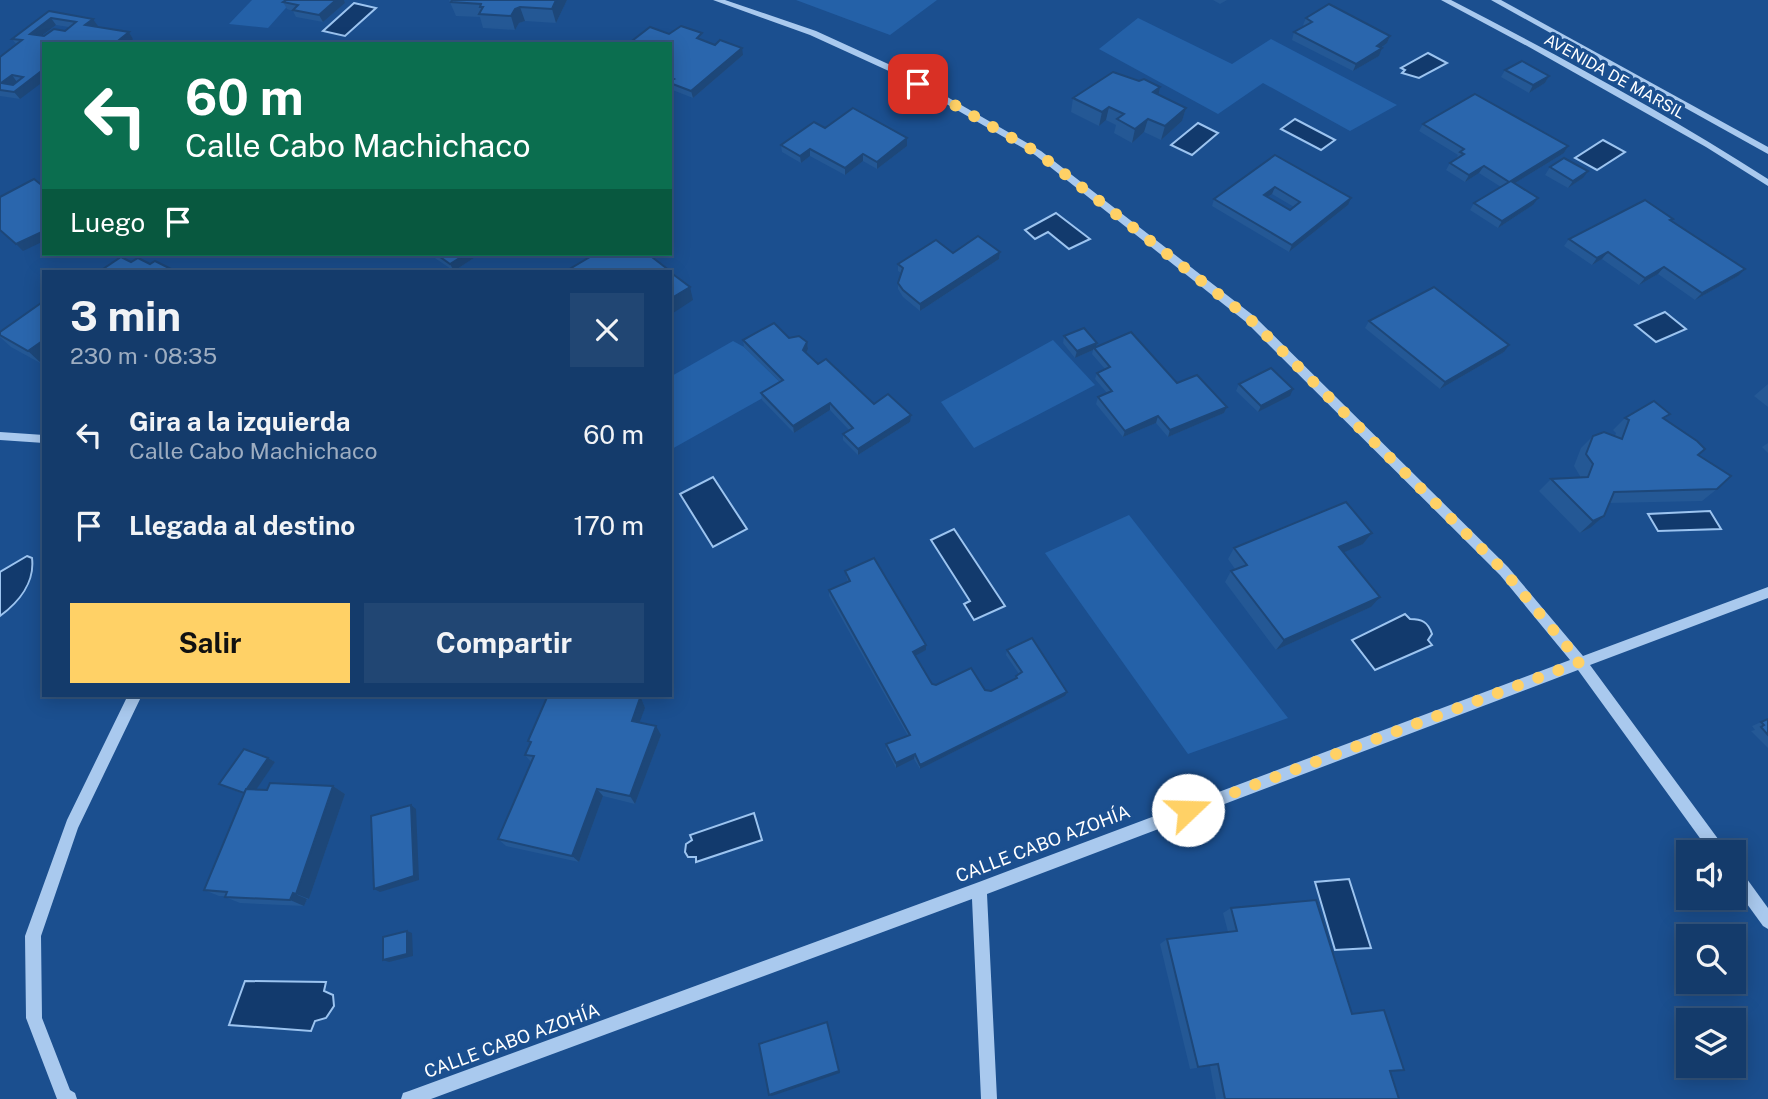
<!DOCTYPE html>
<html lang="es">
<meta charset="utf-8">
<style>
body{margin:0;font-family:"Public Sans",sans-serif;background:#214673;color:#f1f3f6;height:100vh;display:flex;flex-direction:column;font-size:26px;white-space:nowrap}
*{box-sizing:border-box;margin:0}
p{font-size:23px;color:#9dadc1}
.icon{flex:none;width:38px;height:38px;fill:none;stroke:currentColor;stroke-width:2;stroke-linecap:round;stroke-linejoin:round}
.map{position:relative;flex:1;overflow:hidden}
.drawer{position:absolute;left:42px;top:270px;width:630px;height:427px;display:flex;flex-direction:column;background:#143b6b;border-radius:0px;box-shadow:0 4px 18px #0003,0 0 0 2px #33557e}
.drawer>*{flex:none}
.guide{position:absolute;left:42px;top:42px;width:630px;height:214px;border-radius:0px;box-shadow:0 4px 18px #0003,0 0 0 2px #33557e;background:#0b6e4f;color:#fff;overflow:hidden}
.controls{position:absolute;left:1676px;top:840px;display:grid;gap:14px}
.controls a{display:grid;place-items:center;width:70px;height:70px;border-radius:0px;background:#143b6b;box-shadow:0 4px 18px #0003,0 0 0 2px #33557e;font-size:35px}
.pin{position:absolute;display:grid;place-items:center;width:60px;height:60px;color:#fff;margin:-30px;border-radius:14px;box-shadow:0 4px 10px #0006}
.me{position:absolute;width:77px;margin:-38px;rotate:69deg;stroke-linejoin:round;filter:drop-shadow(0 0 5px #0008)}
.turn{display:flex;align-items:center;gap:24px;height:147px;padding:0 28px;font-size:32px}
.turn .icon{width:91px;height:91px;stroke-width:2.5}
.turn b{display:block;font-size:49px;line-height:60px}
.then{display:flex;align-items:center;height:66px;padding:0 28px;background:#0003;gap:14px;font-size:26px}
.round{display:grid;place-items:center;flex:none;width:74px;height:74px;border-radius:0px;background:#214673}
.summary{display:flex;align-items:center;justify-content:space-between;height:119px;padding:0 28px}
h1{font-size:42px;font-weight:700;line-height:52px}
.action{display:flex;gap:14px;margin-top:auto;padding:14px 28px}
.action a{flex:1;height:80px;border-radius:0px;background:#ffd166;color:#111;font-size:28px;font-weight:700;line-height:80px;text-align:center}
.action a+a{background:#214673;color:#f1f3f6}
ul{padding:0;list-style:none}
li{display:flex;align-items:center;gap:21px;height:91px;padding:0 28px}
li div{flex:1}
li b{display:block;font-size:26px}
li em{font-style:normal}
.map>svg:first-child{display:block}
.green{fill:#2461a8}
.water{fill:#123a6d;stroke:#9cc4f0;stroke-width:2}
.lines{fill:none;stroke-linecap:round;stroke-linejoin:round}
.minor{fill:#a9c9ee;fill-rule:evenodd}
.wall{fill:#245895;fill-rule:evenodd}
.shaded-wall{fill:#1d4779}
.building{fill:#2a66ad;stroke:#1d4779;stroke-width:2;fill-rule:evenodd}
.route{stroke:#ffd166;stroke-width:12;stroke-dasharray:0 21.6}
.labels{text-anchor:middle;stroke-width:7;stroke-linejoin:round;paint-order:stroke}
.far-street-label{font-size:16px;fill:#fff;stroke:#1b4f8f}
.street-label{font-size:18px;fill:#fff;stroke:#1b4f8f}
</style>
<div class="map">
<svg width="1768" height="1099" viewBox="0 0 1768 1099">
<rect width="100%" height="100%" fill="#1b4f8f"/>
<g class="green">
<polygon points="252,0 293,0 268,28 229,24"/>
<polygon points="796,0 937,0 890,35"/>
<polygon points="1138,18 1232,64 1271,39 1397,105 1350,131 1263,83 1218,114 1099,49"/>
<polygon points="1053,340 1095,385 974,448 941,402"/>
<polygon points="733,341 744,347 784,386 670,450 670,377"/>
<polygon points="1129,515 1288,718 1188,754 1045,553"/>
</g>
<g class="water">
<polygon points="354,3 376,8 345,36 323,31"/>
<polygon points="1428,53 1447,63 1419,78 1402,73 1405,70 1401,68"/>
<polygon points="1295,119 1335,140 1321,150 1281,129"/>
<polygon points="1198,123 1218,133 1192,155 1171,145"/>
<polygon points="1603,140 1625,152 1597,170 1575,158"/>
<polygon points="1056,213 1090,239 1069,249 1048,232 1035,239 1025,230"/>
<polygon points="1665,312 1686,329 1656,342 1635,325"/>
<polygon points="713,477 747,529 713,547 680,494"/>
<polygon points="1710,511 1721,529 1658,531 1648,514"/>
<polygon points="954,529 1005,606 974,620 964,604 970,601 931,540"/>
<path d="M27,556L32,558C35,582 19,602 0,616V572Z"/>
<path d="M1405,614L1410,619C1422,619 1428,622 1432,634L1428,640L1432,645L1375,670L1352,640Z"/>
<polygon points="754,813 762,840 696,862 696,857 688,857 685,852 686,844 692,840 690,835"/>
<polygon points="1349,879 1371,948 1335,950 1315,882"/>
<polygon points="245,981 326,982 324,991 333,995 334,1006 326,1018 315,1021 311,1031 229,1025"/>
</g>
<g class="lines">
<g class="minor">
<polygon points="713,0 725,0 816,31 897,68 1041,151 1254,316 1508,567 1583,656 1768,587 1768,598 1590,665 1724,847 1726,852 1710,852 1578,670 987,894 997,1099 981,1099 972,899 431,1099 401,1099 403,1093 409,1091 979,882 1570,660 1500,575 1246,322 1035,155 891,72 810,35"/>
<path d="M1441,0H1451C1559,56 1666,113 1768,179V186L1706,147L1529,47Z"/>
<polygon points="1491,0 1501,0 1768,147 1768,154"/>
<polygon points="0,432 44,435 44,443 0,440"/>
<polygon points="128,695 142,695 78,828 41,936 42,1018 70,1090 75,1093 77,1099 57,1099 26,1018 25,936 67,820"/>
<polygon points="1734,866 1739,868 1768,908 1768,929 1763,926 1734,886"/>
</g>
</g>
<g class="wall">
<polygon points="286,0 344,0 345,3 323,22 296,17 293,11 287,9 283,2"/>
<polygon points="449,0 567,0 556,23 525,21 519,23 515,30 483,28 480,17 456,16"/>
<polygon points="1213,0 1227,0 1220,4"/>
<path d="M49,11L93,19L98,26L97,27L129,32L133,39L44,44L20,99L0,96V57L16,44L12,39ZM56,25L69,27L65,31L42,36Z"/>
<polygon points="1306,18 1390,36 1387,43 1381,48 1379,56 1353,71 1292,40 1294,32 1304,26 1303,25"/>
<polygon points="669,34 703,40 743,55 693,98 670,89 670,44"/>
<polygon points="1505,70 1549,76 1545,83 1529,93 1501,77"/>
<polygon points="1158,95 1186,108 1182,121 1161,140 1144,132 1132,143 1114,133 1116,125 1106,120 1099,126 1071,112 1073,98"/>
<polygon points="1423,124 1568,146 1564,153 1515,183 1533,205 1498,228 1470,210 1474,203 1501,187 1479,173 1465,182 1446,170 1450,163 1456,159 1458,155 1419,131"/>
<polygon points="825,128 907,138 907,146 877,169 863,161 845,175 810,156 801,163 782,152 781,145"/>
<path d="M1275,155L1348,205L1289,252L1212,206L1214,199ZM1272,194L1294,207L1290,210L1267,198Z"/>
<polygon points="1550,167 1583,178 1568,188 1545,175"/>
<polygon points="1671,221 1738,276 1695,300 1658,274 1639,285 1602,259 1592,265 1564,246 1569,239"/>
<polygon points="1000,252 999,259 920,311 903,297 898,289 898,283 901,273 898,271 898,264 953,253"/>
<polygon points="429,254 480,254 454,271"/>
<polygon points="44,301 44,363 42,364 11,347 0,337 0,332"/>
<polygon points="1369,321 1504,352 1440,389 1365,328"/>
<polygon points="1064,336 1096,347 1227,407 1224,413 1168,437 1156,423 1123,437 1096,404 1098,397 1107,393 1095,379 1097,373 1105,369 1092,354 1093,350 1075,358 1063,343"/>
<polygon points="789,338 807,342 808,349 806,352 818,364 874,404 910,422 858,455 843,440 843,434 849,430 830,410 794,433 762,400 761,393 780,382 744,347 743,340"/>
<polygon points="1239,384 1290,396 1258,412 1236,391"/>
<polygon points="1768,384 1768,407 1754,396"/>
<polygon points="1670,414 1664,419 1698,455 1717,489 1702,501 1609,503 1590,528 1580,533 1539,491 1551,479 1580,477 1580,476 1574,466 1581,448 1593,436 1615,436 1616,433 1613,430 1625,418"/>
<polygon points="1768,443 1768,453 1762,447"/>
<polygon points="1372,533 1363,544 1344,552 1371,607 1276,650 1225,582 1231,571 1235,569 1228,559 1234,548"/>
<polygon points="845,571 926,645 926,650 915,655 932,684 936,685 991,691 1015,679 1016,676 1019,674 1006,655 1007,650 1065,696 920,769 914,759 896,768 886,749 886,744 908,736 829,596 829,590 848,582 846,576"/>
<polygon points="548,695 640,695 645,708 639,722 661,735 635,804 603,796 579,862 506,846 498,839 531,762 525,755 530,743 528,741"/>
<polygon points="1768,719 1768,748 1751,731 1755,730 1752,726"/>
<polygon points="268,758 275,762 256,789 267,790 333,786 345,794 309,899 307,899 304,906 240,903 225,897 225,896 219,896 204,890 243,794 219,784"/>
<polygon points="1231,908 1352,1014 1390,1072 1399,1099 1216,1099 1210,1066 1190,1069 1160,944 1167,939 1228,932 1223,913"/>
</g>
<g class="shaded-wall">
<polygon points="336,0 344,0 345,3 323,22 319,15"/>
<polygon points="556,0 567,0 556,23 552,9"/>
<polygon points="520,7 525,21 519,23 515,30 511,16 515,9"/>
<polygon points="51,18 56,25 35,41 30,34"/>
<polygon points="93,19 98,26 90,32 85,25"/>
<polygon points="129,32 133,39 128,44 114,44"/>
<polygon points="1390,36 1387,43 1374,53 1377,46"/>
<polygon points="742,48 743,55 693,98 691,91"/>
<polygon points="1382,48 1379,56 1353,71 1356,64"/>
<polygon points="44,69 44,81 20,99 14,92"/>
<polygon points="12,75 17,82 7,90 1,83"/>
<polygon points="1549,76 1545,83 1529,93 1533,85"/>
<polygon points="1160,87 1157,101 1153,92"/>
<polygon points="1109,107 1106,120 1099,126 1102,112"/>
<polygon points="1186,108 1182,121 1161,140 1165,126"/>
<polygon points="1148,119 1144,132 1132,143 1135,129"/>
<polygon points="907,138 907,146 877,169 877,162"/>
<polygon points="1568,146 1564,153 1507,188 1511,181"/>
<polygon points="810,149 810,156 801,163 800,156"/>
<polygon points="863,154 863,161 845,175 845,168"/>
<polygon points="1484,166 1479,173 1465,182 1469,175"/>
<polygon points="1588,171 1583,178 1568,188 1573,181"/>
<polygon points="1275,187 1272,194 1261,202 1264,195"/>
<polygon points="1351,198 1348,205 1289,252 1292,245"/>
<polygon points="1538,198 1533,205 1498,228 1502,221"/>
<polygon points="44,231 44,241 23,251 16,244"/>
<polygon points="1000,252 999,259 920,311 920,304"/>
<polygon points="1608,252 1602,259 1592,265 1597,258"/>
<polygon points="466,254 480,254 454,271 450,264"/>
<polygon points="1664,267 1658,274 1639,285 1645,278"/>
<polygon points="1745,269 1738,276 1695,300 1702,293"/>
<polygon points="690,287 693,300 670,315 670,299"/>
<polygon points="41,342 44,345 44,363 42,364 28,351"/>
<polygon points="807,342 808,349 804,356 803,350"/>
<polygon points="1097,343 1095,349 1094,348 1093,350 1075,358 1077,351"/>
<polygon points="1509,345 1504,352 1440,389 1445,382"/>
<polygon points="1293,389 1290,396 1258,412 1261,406"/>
<polygon points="830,403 830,410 794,433 793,426"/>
<polygon points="1227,407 1224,413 1168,437 1170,430"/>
<polygon points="911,415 910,422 858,455 858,449"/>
<polygon points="1158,416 1156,423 1123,437 1125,431"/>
<polygon points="1604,516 1590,528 1580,533 1593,521"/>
<polygon points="1372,533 1363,544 1331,558 1339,547"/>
<polygon points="1380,597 1371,607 1276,650 1284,640"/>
<polygon points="926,645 926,650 913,657 913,652"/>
<polygon points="1067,692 1065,696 920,769 920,765"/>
<polygon points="636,695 640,695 645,708 637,729 632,721"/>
<polygon points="656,726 661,735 635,804 630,796"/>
<polygon points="915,754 914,759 896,768 896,763"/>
<polygon points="268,758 275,762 251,797 244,793"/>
<polygon points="333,786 345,794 309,899 296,894"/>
<polygon points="597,789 603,796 579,862 572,856"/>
<polygon points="411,805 416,809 419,880 380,892 374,889"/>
<polygon points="293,893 307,899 304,906 290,900"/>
<polygon points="407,931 412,933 413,956 389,962 383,960"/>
<polygon points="827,1022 840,1073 772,1096 769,1095"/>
</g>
<g class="building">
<polygon points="286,0 336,0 319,15 293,10 298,5 283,2"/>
<polygon points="452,0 556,0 552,9 520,7 515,9 511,16 479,14 483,7 480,7 481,4 451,2"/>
<polygon points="1329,4 1390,36 1377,46 1382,48 1356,64 1294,32 1312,22 1306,18"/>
<path d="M49,11L93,19L85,25L129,32L114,44H44V69L14,92L0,90V57L22,40L12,39ZM51,18L76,22L65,31L54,29L44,36L30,34ZM12,75L23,77L13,85L1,83Z"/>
<polygon points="681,26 702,33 697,38 715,45 720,40 742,48 691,91 670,83 670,81 674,79 670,77 670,44 628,44 650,27 669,34"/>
<polygon points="1522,61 1549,76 1533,85 1505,70"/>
<polygon points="1113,72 1139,81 1144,79 1160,87 1153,92 1186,108 1165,126 1148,119 1135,129 1117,119 1124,114 1109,107 1102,112 1073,98"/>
<polygon points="1475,94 1568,146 1511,181 1538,198 1502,221 1474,203 1509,182 1484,166 1469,175 1450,163 1464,154 1460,152 1464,149 1423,124"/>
<polygon points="853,108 907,138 877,162 863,154 845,168 810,149 800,156 781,145 814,122 825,128"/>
<path d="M1275,155L1351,198L1292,245L1214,199ZM1275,187L1300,202L1290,210L1264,195Z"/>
<polygon points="1564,158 1588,171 1573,181 1550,167"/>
<polygon points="34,179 44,187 44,231 16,244 0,230 0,197"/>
<polygon points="1645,200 1673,219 1670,220 1745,269 1702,293 1664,267 1645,278 1608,252 1597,258 1569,239"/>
<polygon points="978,236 1000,252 920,304 903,290 898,283 903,268 898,264 936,240 953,253"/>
<polygon points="436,254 466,254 450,264"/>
<polygon points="595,254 597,256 600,254 648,254 670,271 570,271 568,270"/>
<polygon points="121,257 131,262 138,258 150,264 155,261 175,271 100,271"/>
<polygon points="670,272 690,287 670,299"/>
<polygon points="1434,287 1509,345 1445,382 1369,321"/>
<polygon points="44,301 44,344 41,342 28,351 0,335 0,332"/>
<polygon points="774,323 789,338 799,336 807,342 803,350 818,364 826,359 874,404 888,394 911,415 858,449 843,434 853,428 830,403 793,426 761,393 783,380 743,340"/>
<polygon points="1084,328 1097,343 1077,351 1064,336"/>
<polygon points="1131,332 1177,383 1197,375 1227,407 1170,430 1158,416 1125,431 1098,397 1112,391 1097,373 1110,367 1094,348"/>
<polygon points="1271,368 1293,389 1261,406 1239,384"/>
<polygon points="1654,401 1670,414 1663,418 1697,441 1705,449 1698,455 1731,476 1717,489 1614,492 1604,516 1593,521 1551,479 1588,477 1593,464 1586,454 1593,436 1604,432 1622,439 1629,420 1625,418"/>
<polygon points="1346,502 1372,533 1339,547 1380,597 1284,640 1231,571 1247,565 1234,548"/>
<polygon points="874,558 926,645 913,652 932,684 936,685 971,668 985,690 991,691 1017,678 1016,676 1022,672 1007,650 1032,638 1067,692 920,765 915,754 896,763 886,744 910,735 829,590 850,581 845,571"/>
<polygon points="548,695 636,695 635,697 640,698 632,721 656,726 630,796 597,789 572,856 498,839 534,756 525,755 531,742 528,741"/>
<polygon points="1768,719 1768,735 1761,727 1764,725 1761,722"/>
<polygon points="244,749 268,758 244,793 219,784"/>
<polygon points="270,783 333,786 296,894 293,893 290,900 225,897 227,892 204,890 246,789 267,790"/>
<polygon points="411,805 414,876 374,889 371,816"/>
<polygon points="1316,900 1352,1014 1384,1010 1404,1070 1390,1071 1399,1099 1225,1099 1218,1064 1198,1067 1167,939 1237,931 1231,908"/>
<polygon points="407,931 407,954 383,960 383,937"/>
<polygon points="827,1022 839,1071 769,1095 759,1044"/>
</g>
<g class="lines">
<polyline class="route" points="918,84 1038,153 1250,319 1504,571 1580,662 1188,810"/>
</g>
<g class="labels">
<g class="far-street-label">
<text transform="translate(1615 76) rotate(29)" y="6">AVENIDA DE MARSIL</text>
</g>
<g class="street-label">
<text transform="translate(1043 844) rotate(-21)" y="6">CALLE CABO AZOHÍA</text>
<text transform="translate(512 1041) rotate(-20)" y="6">CALLE CABO AZOHÍA</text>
</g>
</g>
</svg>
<div class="controls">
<a><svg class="icon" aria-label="sound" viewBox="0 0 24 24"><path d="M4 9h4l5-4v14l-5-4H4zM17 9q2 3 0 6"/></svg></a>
<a><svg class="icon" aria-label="search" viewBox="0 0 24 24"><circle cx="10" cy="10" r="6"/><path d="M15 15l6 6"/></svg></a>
<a><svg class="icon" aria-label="layers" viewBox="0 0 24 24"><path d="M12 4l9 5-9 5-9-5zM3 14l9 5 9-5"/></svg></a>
</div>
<div class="pin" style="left:918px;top:84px;background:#d93025"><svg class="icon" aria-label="arrive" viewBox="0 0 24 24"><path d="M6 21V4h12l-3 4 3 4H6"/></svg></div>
<svg class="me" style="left:1188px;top:810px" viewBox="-20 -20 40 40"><circle r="19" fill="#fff"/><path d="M0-13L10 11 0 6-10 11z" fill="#ffd166"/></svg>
<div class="guide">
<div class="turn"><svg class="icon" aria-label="left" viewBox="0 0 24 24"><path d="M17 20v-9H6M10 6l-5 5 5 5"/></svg><div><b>60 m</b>Calle Cabo Machichaco</div></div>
<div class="then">Luego<svg class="icon" aria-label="arrive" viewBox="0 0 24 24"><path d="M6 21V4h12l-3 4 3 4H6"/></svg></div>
</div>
<section class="drawer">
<div class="summary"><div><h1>3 min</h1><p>230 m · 08:35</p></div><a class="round"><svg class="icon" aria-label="close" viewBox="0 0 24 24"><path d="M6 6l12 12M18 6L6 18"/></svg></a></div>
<ul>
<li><svg class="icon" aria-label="left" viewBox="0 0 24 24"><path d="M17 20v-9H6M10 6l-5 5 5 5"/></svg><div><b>Gira a la izquierda</b><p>Calle Cabo Machichaco</p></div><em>60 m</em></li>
<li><svg class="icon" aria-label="arrive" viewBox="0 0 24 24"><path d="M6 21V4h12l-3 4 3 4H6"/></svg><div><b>Llegada al destino</b></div><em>170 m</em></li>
</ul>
<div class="action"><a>Salir</a><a>Compartir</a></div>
</section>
</div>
